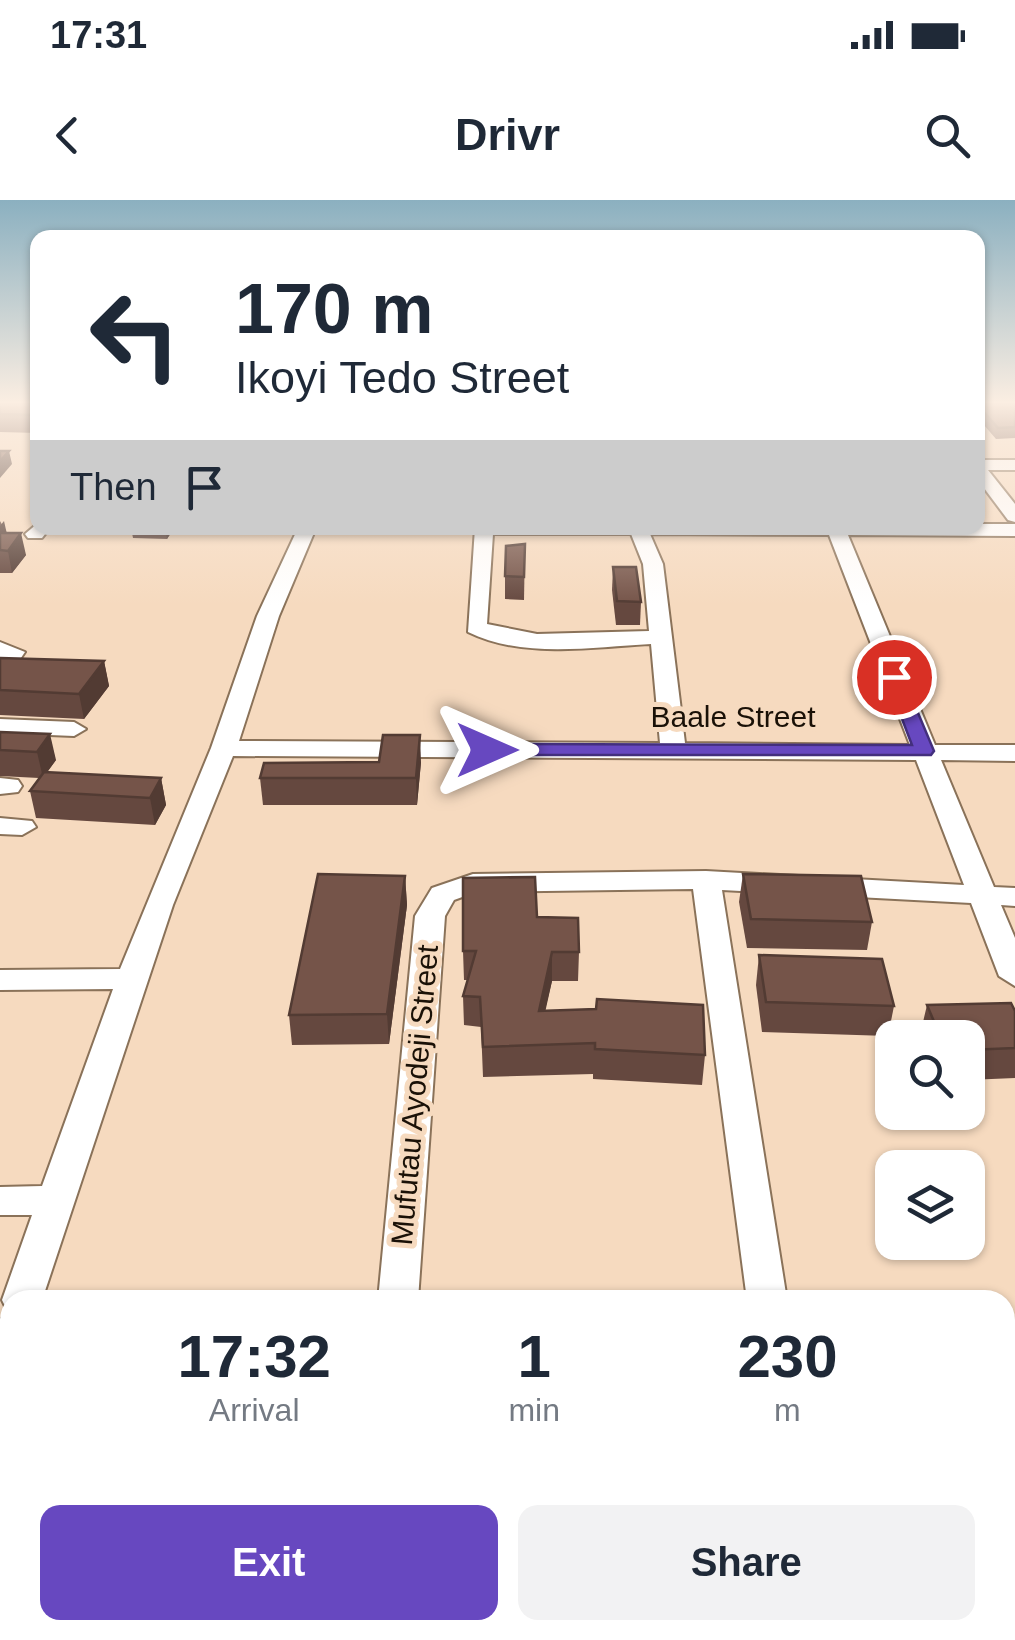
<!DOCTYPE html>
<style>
body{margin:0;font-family:Helvetica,sans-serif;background:#f2f2f3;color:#1f2937;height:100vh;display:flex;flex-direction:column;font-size:38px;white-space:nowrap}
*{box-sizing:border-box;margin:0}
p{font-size:32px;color:#747a83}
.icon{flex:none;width:55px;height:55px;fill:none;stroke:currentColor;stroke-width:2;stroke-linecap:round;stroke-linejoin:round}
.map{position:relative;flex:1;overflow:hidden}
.drawer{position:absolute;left:0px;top:1090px;width:1015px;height:350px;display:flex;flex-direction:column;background:#fff;border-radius:30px 30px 0 0;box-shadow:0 2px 8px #0004}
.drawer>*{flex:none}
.hud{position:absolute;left:30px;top:30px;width:955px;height:305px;border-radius:20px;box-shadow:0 2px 8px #0004;background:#fff;color:#1f2937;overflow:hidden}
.tools{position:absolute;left:875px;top:820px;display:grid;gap:20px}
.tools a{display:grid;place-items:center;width:110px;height:110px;border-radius:20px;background:#fff;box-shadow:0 2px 8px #0004;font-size:50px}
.pin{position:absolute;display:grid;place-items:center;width:85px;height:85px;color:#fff;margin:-42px;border:5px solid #fff;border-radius:50%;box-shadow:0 2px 10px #0007}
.me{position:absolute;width:110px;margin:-55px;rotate:90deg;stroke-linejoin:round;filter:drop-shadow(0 0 8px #0008)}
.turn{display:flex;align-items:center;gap:35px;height:210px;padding:0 40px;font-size:45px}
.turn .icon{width:130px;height:130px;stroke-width:2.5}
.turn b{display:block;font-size:70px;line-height:85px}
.then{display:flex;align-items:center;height:95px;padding:0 40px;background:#0003;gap:20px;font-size:38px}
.eta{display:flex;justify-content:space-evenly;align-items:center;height:170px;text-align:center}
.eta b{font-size:60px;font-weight:700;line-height:70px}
.button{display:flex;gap:20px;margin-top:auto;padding:20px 40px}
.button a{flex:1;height:115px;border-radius:20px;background:#6748c0;color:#fff;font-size:40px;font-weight:700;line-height:115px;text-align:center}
.button a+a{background:#f2f2f3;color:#1f2937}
.status{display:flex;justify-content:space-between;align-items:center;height:70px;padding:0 50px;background:#fff;direction:ltr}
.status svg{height:28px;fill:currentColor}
header{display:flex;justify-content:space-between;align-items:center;height:130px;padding:0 40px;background:#fff;font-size:45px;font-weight:700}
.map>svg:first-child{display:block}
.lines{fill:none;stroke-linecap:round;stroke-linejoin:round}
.minor-casing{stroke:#8a7259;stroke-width:4}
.minor{fill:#fff;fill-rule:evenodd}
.wall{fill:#65483f}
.shaded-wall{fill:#523b33}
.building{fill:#755449;stroke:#523b33;stroke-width:2.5}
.route{fill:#6748c0;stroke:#432f7d;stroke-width:2.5}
.labels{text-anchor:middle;stroke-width:10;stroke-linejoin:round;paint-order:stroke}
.street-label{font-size:30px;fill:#1a1107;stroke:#f6dabf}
</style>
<div class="status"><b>17:31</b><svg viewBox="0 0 49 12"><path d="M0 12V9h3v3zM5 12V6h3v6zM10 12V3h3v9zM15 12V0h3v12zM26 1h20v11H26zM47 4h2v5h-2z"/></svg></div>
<header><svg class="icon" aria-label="back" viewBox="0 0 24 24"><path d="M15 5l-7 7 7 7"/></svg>Drivr<svg class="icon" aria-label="search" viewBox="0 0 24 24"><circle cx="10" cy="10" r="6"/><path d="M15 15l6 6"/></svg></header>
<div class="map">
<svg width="1015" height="1440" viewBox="0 0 1015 1440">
<rect width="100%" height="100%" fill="#f6dabf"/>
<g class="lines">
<defs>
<g id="minor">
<polygon points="978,260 1015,260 1015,270 988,270 1015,304 1015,322 1008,320 978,280"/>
<polygon points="38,323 38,328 50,328 42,338 28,338 25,334"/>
<path d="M978,324H1015V336L848,335L935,545H1015V561L941,560L994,687L1015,688V706L1001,705L1015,738V786L999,776L971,703L722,690L787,1100H747L693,689L476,692L454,700L445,716L418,1100H378L415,716L432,688L473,674L706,671L964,685L916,560L233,556L173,705L42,1100H10L8,1112L2,1100L32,1015H0V987L42,986L113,789L0,790V770L120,769L211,548L257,416L298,328H316L279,416L239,541L660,543L651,444C591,447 523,459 468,432L475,328ZM493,334H631L643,364L649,431L537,434L487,424ZM650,334L829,335L910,545L685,543L663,364Z"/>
<polygon points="0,442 25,452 8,477 0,479"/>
<polygon points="0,519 74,522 86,529 74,536 0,533"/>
<polygon points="0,578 18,580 22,586 18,592 0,594"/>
<polygon points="0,618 32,621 36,627 22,635 0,634"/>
<polygon points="10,1116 10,1175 0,1179 0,1119"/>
<polygon points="1005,1161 1015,1162 1015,1198 1005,1197"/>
<polygon points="343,1430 393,1430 392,1440 342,1440"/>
</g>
</defs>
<use href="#minor" class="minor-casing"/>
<use href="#minor" class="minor"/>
</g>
<g class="wall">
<polygon points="0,203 38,203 38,233 0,232"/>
<polygon points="978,203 1015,203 1015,238 996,239 978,218"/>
<polygon points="0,321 7,333 26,355 12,373 0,373"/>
<polygon points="131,328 174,328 167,339 133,338"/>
<polygon points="525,344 524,400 505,399 505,376"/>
<polygon points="613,367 641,402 640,425 616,425 612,390"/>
<polygon points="0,458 104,461 109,486 84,519 0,515"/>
<polygon points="0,532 56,560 47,572 161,578 166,605 155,625 36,618 30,591 39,578 0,576"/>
<polygon points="421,562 417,605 263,605 260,578"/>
<polygon points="743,674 872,722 867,750 747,748 739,702"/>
<polygon points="405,676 407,705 389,844 292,845 289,815"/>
<polygon points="537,717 579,752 578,781 552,781 545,810 705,855 702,885 593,879 593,874 483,877 481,827 464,825 463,796 468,780 464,780 463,751"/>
<polygon points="759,755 894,806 888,836 762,832 756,785"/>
<polygon points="927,805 1015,811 1015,878 968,880 968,838 921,838 920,835"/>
</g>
<g class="shaded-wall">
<polygon points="9,251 12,264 0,278 0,261"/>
<polygon points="4,321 9,343 0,350 0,326"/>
<polygon points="165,328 174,328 167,339"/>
<polygon points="21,333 26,355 12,373 8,351"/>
<polygon points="104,461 109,486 84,519 79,494"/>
<polygon points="50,534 56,560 43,578 37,552"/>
<polygon points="420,535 421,562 417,605 416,578"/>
<polygon points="161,578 166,605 155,625 150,598"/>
<polygon points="405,676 407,705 389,844 387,814"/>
<polygon points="552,752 552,781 539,840 539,811"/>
</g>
<g class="building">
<polygon points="0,203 38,203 38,215 0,214"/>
<polygon points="978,203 1015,203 1015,227 998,228 978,205"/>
<polygon points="0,251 9,251 0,261"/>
<polygon points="0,333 21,333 8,351 0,350"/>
<polygon points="525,344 524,377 505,376 506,346"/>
<polygon points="613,367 636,367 641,402 617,401"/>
<polygon points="0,458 104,461 79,494 0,490"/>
<polygon points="0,532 50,534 37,552 0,550"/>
<polygon points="383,535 420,535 416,578 260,578 264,563 379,562"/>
<polygon points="44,572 161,578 150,598 30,591"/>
<polygon points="318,674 405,676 387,814 289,815"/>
<polygon points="743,674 861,676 872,722 751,719"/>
<polygon points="535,677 537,717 578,718 579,752 552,752 539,811 596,809 597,799 703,805 705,855 595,849 595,843 483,847 480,797 463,796 476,751 463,751 463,678"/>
<polygon points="759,755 882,759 894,806 766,802"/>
<polygon points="1011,803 1015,811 1015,848 968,850 968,838 941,838 927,805"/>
</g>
<linearGradient id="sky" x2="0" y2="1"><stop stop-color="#8bb0c0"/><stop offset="0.5" stop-color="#fbeee2"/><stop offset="1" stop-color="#fbeee2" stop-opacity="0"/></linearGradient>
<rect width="1015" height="405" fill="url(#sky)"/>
<polygon class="route" points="888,474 903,477 934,551 931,555 487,555 477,550 487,544 912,545 886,477"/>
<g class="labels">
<g class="street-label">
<text x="733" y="527">Baale Street</text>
<text transform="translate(415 895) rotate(-85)" y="10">Mufutau Ayodeji Street</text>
</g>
</g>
</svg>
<div class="tools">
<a><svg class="icon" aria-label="search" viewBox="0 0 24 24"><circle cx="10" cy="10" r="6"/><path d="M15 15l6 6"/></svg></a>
<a><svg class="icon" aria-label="layers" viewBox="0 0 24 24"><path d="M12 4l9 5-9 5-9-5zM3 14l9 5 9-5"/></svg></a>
</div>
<div class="pin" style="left:894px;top:477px;background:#d93025"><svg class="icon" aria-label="arrive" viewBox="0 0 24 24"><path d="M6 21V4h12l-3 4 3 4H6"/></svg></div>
<svg class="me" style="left:487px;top:550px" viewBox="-20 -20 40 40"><path d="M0-17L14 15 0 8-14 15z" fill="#6748c0" stroke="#fff" stroke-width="4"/></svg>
<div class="hud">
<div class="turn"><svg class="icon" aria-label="left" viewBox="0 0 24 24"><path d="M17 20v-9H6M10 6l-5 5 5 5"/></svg><div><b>170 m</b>Ikoyi Tedo Street</div></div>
<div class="then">Then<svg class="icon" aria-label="arrive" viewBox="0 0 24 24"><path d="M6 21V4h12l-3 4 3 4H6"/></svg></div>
</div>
<section class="drawer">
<div class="eta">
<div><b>17:32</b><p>Arrival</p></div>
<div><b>1</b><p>min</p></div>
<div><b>230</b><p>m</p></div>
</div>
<div class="button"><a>Exit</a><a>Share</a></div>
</section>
</div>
